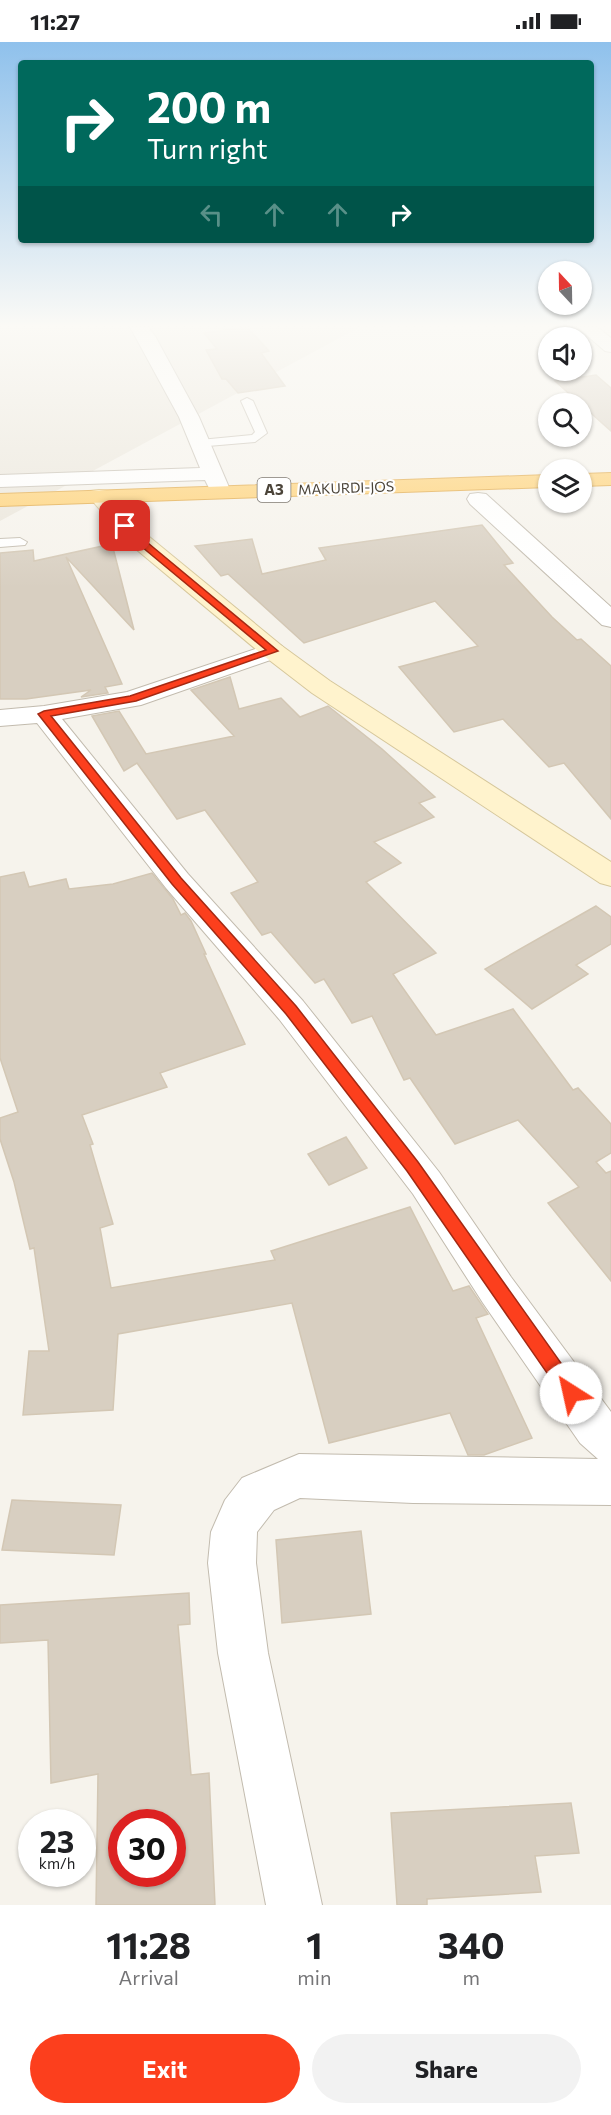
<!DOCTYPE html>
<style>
body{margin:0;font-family:Commissioner,sans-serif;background:#f2f2f2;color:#202124;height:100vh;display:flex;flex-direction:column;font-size:22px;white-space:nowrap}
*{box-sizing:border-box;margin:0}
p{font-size:20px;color:#757577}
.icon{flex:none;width:33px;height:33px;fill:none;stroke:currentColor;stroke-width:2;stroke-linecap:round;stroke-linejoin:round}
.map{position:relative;height:1863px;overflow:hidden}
.details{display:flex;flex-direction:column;background:#fff;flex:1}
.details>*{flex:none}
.hud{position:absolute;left:18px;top:18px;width:576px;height:183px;border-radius:6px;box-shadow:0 2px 4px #0004;background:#00695c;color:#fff;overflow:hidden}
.needle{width:39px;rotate:338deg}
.fabs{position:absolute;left:538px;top:219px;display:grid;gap:12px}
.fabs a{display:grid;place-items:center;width:54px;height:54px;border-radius:50%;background:#fff;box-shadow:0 2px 4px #0004;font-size:30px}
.speed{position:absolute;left:18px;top:1767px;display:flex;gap:12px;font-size:30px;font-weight:700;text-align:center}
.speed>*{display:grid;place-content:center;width:78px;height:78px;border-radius:50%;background:#fff;box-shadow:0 2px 4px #0004;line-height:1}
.speed small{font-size:15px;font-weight:400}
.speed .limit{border:9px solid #d22;background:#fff;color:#111}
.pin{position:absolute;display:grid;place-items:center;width:51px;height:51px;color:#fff;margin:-26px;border-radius:12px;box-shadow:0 3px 9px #0006}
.me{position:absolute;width:66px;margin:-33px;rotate:325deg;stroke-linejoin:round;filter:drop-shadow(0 0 4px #0008)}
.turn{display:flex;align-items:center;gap:21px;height:126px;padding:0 30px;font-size:27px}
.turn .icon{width:78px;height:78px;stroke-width:2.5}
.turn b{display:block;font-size:42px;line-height:51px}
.lanes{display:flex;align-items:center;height:57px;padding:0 30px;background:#0003;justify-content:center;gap:30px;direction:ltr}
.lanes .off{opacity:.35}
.eta{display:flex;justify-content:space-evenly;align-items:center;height:102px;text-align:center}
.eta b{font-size:36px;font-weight:700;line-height:42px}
.cta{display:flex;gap:12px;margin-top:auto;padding:12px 30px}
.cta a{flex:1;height:69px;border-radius:36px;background:#fc3f1d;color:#fff;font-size:24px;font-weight:700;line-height:69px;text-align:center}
.cta a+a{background:#f2f2f2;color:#202124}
.status{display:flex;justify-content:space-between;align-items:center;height:42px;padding:0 30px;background:#fff;direction:ltr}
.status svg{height:16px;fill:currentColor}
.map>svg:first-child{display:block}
.residential{fill:#eae5da}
.building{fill:#d8cfc1;stroke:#d3c7b4;stroke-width:1.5;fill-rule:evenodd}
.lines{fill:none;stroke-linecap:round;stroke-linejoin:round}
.lane-casing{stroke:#c2bbae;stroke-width:2}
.street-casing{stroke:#c2bbae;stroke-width:2}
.secondary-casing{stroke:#d6c79b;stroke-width:2}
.highway-casing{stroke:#e0a43c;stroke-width:2}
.lane{fill:#fff;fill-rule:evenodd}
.street{fill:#fff;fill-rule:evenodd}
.secondary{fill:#fff3cd;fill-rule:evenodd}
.highway{fill:#ffcf6e;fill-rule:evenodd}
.route{fill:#fc3f1d;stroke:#a42913;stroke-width:1.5}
.labels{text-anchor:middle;stroke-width:4.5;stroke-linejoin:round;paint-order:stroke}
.far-street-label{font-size:14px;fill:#4b4439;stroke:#fff}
.shield{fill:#fff;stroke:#817c74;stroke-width:1.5}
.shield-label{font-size:15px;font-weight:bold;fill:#4b4439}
</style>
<div class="status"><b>11:27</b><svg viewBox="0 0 49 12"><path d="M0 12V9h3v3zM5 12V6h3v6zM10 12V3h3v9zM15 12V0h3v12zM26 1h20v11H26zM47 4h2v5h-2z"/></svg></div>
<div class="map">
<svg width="611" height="1863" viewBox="0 0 611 1863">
<rect width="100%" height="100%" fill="#f6f3ec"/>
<polygon class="residential" points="0,285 360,285 0,479"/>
<g class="building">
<polygon points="247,285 269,309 261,311 285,344 238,351 226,337 222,337 206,308 217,307 204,291"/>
<polygon points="596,333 611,346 611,389 555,339"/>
<polygon points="482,483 513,521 504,523 552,575 577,598 581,597 611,624 611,777 564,721 549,725 503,677 454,690 399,625 478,604 435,559 304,601 228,532 221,534 195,504 252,497 262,532 326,518 319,506"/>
<polygon points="112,502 134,588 66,515 122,642 105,645 108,651 81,655 91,648 26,657 0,657 0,511 33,508 34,519"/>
<polygon points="230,635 239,667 281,656 300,675 328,664 382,707 435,755 419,761 434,775 374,800 401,821 366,840 436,911 393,932 436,993 513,967 573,1048 578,1046 611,1082 611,1111 596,1120 606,1131 611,1129 611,1239 548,1161 579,1145 518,1078 455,1102 410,1036 404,1038 372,974 352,981 324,937 315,941 271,890 262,893 231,851 258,840 205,768 177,777 137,721 124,729 92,674 119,669 146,712 234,694 191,648"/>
<polygon points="24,830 29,845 66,837 69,847 113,842 152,831 173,857 181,873 185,871 191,879 206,912 204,912 245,1002 160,1031 167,1045 82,1073 93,1102 90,1103 113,1182 100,1186 111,1246 275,1218 271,1209 410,1165 453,1249 469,1244 488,1272 476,1276 532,1396 484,1413 468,1413 450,1371 329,1401 292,1261 118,1292 113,1368 23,1373 29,1309 49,1309 34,1206 30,1207 14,1140 0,1097 0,1076 18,1070 0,1016 0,835"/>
<polygon points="596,864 611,875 611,902 576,923 588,932 532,967 485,927"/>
<polygon points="346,1095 367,1126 329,1143 308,1112"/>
<polygon points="12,1458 121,1463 114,1513 2,1508"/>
<polygon points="361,1489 371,1572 282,1581 276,1498"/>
<path d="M189,1551L190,1582L178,1583L191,1733L209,1731L215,1863H96L98,1732L51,1741L48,1598L0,1601V1563ZM122,1780H172V1832H122Z"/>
<polygon points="571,1761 579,1811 535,1814 541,1850 427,1857 427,1863 397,1863 391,1771"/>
</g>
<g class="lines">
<defs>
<g id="lane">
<polygon points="247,356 253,359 267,391 255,400 196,405 196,399 200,398 252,393 255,390 241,359"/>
<polygon points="20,496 27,500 25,503 0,505 0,497"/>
</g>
<g id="street">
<polygon points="130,285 148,285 155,294 199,375 231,450 227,454 220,456 213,454 205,438 0,445 0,433 200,426 179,375"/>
<polygon points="577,285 597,285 611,296 611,310 605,309"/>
<polygon points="478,451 486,452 611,565 611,585 602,583 470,462 467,457 470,452"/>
<polygon points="273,601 282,604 286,609 282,614 141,663 62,677 188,832 303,959 439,1130 511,1235 611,1370 611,1463 413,1461 300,1456 274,1468 257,1490 256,1521 268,1611 322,1863 266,1863 218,1611 208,1521 211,1490 225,1458 242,1436 299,1412 598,1417 580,1401 483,1261 413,1152 279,977 166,846 37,681 0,684 0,668 44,664 127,650"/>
</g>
<polygon id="secondary" points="99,448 107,449 147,493 282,604 330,639 611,820 611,844 600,841 312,651 264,614 131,503 88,454 91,449"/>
<g id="highway">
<polygon points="611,431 611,443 582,444 582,432"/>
<polygon points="549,433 549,445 0,464 0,452"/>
</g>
</defs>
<use href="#lane" class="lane-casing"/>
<use href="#street" class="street-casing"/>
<use href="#secondary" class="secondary-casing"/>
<use href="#highway" class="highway-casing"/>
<use href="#lane" class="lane"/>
<use href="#street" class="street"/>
<use href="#secondary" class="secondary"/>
<use href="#highway" class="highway"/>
</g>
<linearGradient id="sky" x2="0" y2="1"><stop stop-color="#8fc1ec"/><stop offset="0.52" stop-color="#fbfaf6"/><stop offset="1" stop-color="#fbfaf6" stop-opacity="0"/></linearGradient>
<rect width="611" height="546" fill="url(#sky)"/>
<polygon class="route" points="122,482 128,482 142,496 278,609 136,659 51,674 181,836 296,964 418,1120 578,1345 580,1351 578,1357 571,1360 565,1357 407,1129 286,972 172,842 38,672 44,669 130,654 266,608 136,500 122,486"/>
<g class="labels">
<g class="far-street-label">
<text transform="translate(346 446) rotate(-2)" y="5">MAKURDI-JOS</text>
</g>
<rect class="shield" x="257.5" y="436" width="33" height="24" rx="4.5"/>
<g class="shield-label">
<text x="274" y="453">A3</text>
</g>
</g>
</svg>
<div class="fabs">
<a><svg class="needle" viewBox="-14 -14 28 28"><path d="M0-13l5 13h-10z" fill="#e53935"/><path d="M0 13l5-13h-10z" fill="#757577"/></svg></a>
<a><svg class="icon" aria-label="sound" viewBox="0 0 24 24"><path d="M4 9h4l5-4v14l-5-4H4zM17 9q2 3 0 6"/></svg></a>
<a><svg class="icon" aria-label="search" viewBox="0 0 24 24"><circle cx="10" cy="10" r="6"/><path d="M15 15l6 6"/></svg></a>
<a><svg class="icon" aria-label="layers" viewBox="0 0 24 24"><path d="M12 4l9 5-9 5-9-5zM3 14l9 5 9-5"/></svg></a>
</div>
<div class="speed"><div>23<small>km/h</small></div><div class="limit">30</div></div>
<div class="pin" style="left:125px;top:484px;background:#d93025"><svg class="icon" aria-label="arrive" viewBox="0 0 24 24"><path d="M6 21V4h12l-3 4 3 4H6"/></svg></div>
<svg class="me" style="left:571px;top:1351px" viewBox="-20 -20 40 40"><circle r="19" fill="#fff"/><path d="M0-13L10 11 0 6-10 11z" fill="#fc3f1d"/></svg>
<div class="hud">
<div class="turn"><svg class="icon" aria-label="right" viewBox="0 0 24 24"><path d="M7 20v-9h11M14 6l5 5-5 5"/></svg><div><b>200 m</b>Turn right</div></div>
<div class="lanes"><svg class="icon off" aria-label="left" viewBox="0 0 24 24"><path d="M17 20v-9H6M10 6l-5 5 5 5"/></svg><svg class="icon off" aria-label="ahead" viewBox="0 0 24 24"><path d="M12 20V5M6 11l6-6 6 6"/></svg><svg class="icon off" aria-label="ahead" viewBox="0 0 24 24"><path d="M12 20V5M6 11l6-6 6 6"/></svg><svg class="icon" aria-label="right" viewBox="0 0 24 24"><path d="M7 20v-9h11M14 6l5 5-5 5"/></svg></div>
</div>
</div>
<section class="details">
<div class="eta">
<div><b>11:28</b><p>Arrival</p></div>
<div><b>1</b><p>min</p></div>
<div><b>340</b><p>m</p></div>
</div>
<div class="cta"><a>Exit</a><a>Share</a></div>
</section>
